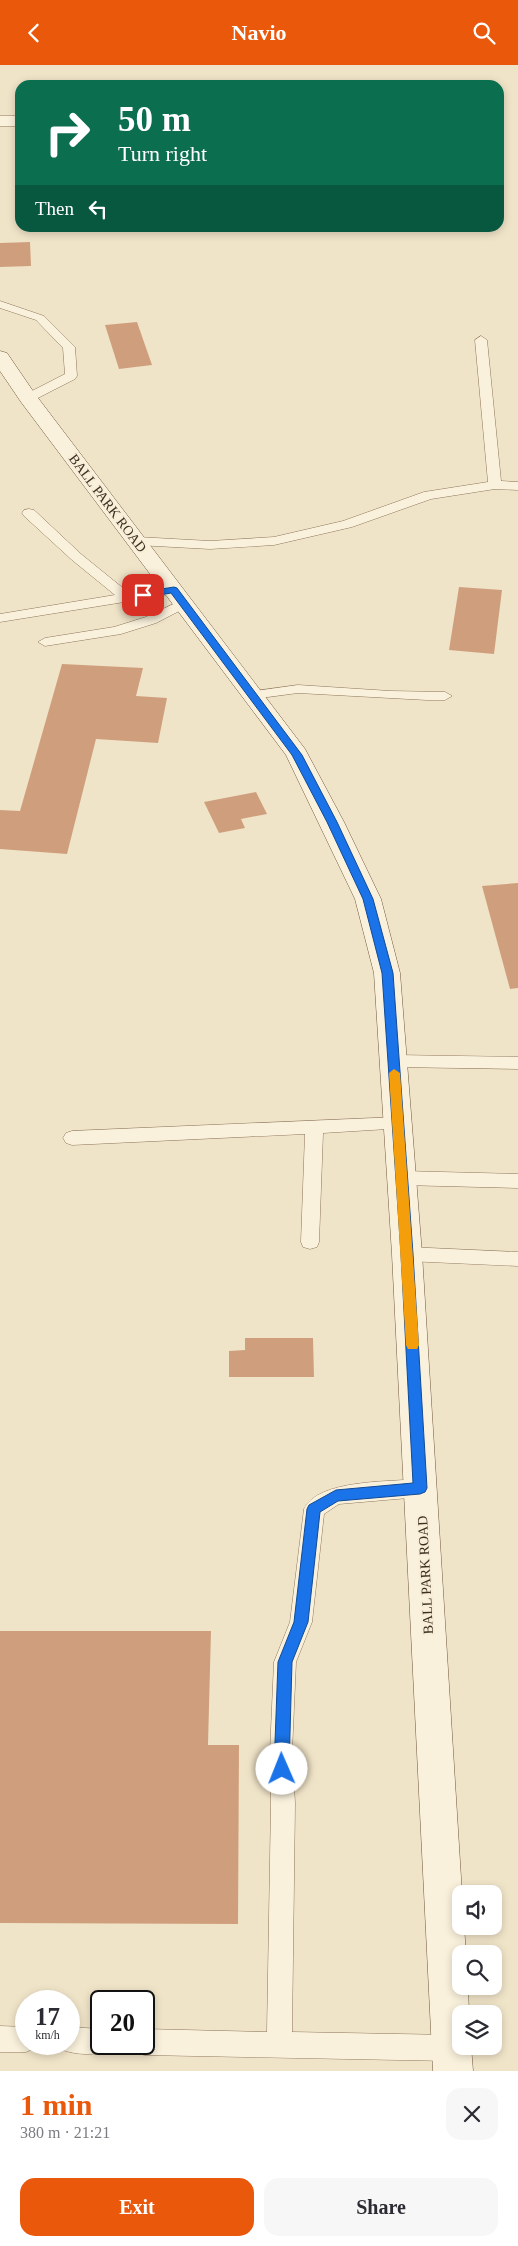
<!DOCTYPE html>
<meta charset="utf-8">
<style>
body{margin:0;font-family:"Times New Roman",serif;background:#f7f7f7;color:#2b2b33;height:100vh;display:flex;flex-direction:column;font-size:19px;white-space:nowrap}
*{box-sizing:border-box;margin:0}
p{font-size:16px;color:#7c7c81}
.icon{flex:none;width:28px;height:28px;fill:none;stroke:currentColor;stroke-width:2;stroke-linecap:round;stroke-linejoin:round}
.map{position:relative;height:2006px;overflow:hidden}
.side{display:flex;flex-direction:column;background:#fff;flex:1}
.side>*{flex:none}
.guide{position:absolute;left:15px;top:15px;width:489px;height:152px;border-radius:15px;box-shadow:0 2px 8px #0003;background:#0b6e4f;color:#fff;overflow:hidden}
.controls{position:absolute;left:452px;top:1820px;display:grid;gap:10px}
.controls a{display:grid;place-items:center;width:50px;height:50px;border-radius:10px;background:#fff;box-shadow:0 2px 8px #0003;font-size:25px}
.speed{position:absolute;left:15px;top:1925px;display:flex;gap:10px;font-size:25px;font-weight:700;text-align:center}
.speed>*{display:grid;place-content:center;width:65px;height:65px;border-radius:50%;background:#fff;box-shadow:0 2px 8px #0003;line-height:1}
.speed small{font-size:12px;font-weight:400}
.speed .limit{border:2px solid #111;border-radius:8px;background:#fff;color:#111}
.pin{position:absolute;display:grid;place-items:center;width:42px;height:42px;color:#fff;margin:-21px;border-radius:10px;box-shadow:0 2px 8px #0006}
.me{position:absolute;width:55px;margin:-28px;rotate:359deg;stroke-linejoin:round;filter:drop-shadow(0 0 4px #0008)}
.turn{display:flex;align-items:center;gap:18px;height:105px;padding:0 20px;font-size:22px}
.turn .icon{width:65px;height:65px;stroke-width:2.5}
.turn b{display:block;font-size:35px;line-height:42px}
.then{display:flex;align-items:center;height:48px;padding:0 20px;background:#0003;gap:10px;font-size:19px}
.round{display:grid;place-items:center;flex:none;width:52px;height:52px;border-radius:15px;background:#f7f7f7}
.head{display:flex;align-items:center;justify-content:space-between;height:85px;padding:0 20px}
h1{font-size:30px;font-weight:600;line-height:38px;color:#ea580c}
.action{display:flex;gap:10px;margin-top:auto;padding:10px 20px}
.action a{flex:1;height:58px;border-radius:15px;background:#ea580c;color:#fff;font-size:20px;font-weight:600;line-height:58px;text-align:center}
.action a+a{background:#f7f7f7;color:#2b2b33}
header{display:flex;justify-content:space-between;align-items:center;height:65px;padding:0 20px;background:#ea580c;color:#fff;font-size:22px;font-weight:600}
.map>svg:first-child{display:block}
.building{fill:#cf9f7d}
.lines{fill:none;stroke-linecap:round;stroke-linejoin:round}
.lane-casing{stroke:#8d765c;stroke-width:1}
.street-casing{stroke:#8d765c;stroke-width:1}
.secondary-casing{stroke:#6f573f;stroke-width:1}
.lane{fill:#faf1dc;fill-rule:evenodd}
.street{fill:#faf1dc;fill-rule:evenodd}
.secondary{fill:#faf1dc;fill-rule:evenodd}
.route{fill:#1a73e8;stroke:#114b97}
.slow{fill:#f59e0b}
.labels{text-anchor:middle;stroke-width:4;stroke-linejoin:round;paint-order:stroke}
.street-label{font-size:14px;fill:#3d2e20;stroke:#f7eed8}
</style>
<header><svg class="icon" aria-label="back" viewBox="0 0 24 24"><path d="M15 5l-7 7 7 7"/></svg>Navio<svg class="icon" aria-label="search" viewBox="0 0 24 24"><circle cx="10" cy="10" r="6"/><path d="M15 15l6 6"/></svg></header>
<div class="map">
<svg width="518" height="2006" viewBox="0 0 518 2006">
<rect width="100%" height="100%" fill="#f0e4c8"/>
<g class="building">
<polygon points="30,177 31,201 0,202 0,178"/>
<polygon points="137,257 152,300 119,304 105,260"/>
<polygon points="459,522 502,525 494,589 449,585"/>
<polygon points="62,599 143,603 136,631 167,633 158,678 96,674 67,789 0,784 0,745 20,746"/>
<polygon points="256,727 267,749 241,754 245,763 219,768 204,737"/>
<polygon points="518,818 518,923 510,924 482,821"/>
<polygon points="245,1273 313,1273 314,1312 229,1312 229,1286 245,1285"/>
<polygon points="0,1566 211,1566 208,1680 239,1680 238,1859 0,1858"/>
</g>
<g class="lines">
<defs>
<g id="lane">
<polygon points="0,236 44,251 75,282 77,311 75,314 32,336 24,336 22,333 24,330 65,309 63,283 36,255 0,243"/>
<polygon points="481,271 487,275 501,416 518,417 518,425 495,424 431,434 352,462 274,480 210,484 137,480 130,476 137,472 210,476 274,472 343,456 424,427 488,417 475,275"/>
<polygon points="29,444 34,445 81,489 129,528 174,521 181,525 174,529 0,557 0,549 115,530 72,495 24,451 22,448 24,445"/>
<polygon points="184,534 191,538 189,541 156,558 121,569 45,581 38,577 45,573 114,562 146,552"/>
<polygon points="298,620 390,626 445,627 452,631 445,635 427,635 298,628 253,634 246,630 248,627"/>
<polygon points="394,990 518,992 518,1004 394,1002 388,1000 385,996 388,992"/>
<polygon points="398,1052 404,1053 407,1058 404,1063 323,1068 319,1177 317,1182 310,1184 303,1182 301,1177 305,1069 72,1080 66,1078 63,1073 66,1068 72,1066"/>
<polygon points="402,1106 518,1109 518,1123 402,1120 396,1118 393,1113 396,1108"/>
<polygon points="407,1182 518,1187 518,1201 407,1196 400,1194 398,1189 400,1184"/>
<path d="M420,1414L427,1417L430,1423L427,1429L420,1432L339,1439L324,1449L312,1557L296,1597L292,1687L295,1738L292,1967L451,1970L460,1974L464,1983L460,1992L451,1996L144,1990L135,1986L132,1979H144V1964L267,1967L271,1738L270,1687L274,1597L290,1557L304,1444C318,1414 391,1417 420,1414Z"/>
<polygon points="0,1961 26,1962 26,1979 37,1979 35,1983 26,1987 0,1987"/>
<path d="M69,1962L101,1964V1979H112L110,1985C95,1991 75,1990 60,1984L58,1979H69Z"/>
</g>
<rect id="street" x="0" y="51" width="20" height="10"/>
<polygon id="secondary" points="0,286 7,288 35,329 305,684 344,757 381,834 400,908 422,1189 462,1829 461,1861 464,1861 466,1889 461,1889 461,1921 468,1921 469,1949 461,1949 461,1981 471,1981 473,2006 433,2006 392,1189 374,908 355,834 286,690 21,337 0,306"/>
</defs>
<use href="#lane" class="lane-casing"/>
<use href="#street" class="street-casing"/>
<use href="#secondary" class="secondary-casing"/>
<use href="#lane" class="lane"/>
<use href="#street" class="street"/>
<use href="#secondary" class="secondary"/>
</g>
<polygon class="route" points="174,522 177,523 302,690 337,757 373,834 393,908 413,1189 427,1423 425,1427 420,1429 338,1436 320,1447 308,1557 292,1597 289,1704 287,1709 282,1711 276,1709 274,1704 278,1597 294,1557 307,1444 309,1440 336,1425 413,1418 401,1189 382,908 363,834 327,757 292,690 171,528 143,533 138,530 143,527"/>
<polygon class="slow" points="394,1004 400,1008 419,1280 417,1284 408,1284 406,1280 389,1008"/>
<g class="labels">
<g class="street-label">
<text transform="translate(108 438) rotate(53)" y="5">BALL PARK ROAD</text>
<text transform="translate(425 1510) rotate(-93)" y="5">BALL PARK ROAD</text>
</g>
</g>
</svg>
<div class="controls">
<a><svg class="icon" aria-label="sound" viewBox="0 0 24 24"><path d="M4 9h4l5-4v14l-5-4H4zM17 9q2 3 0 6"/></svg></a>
<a><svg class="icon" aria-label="search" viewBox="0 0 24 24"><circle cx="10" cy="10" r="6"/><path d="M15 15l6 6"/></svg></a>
<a><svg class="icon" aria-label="layers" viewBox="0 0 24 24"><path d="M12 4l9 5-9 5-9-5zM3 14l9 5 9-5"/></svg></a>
</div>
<div class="speed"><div>17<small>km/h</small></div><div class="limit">20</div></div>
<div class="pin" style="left:143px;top:530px;background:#d93025"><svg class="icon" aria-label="arrive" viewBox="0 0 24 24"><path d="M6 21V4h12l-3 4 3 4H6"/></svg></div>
<svg class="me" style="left:282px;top:1704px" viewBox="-20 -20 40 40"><circle r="19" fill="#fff"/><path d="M0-13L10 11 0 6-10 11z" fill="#1a73e8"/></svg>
<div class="guide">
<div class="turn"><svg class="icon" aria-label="right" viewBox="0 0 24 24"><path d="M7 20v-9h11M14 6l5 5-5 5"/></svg><div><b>50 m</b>Turn right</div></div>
<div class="then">Then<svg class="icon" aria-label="left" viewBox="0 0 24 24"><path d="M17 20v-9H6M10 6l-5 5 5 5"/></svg></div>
</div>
</div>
<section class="side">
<div class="head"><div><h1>1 min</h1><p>380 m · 21:21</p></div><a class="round"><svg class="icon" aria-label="close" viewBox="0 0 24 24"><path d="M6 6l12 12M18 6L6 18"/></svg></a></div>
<div class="action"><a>Exit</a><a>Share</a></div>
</section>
